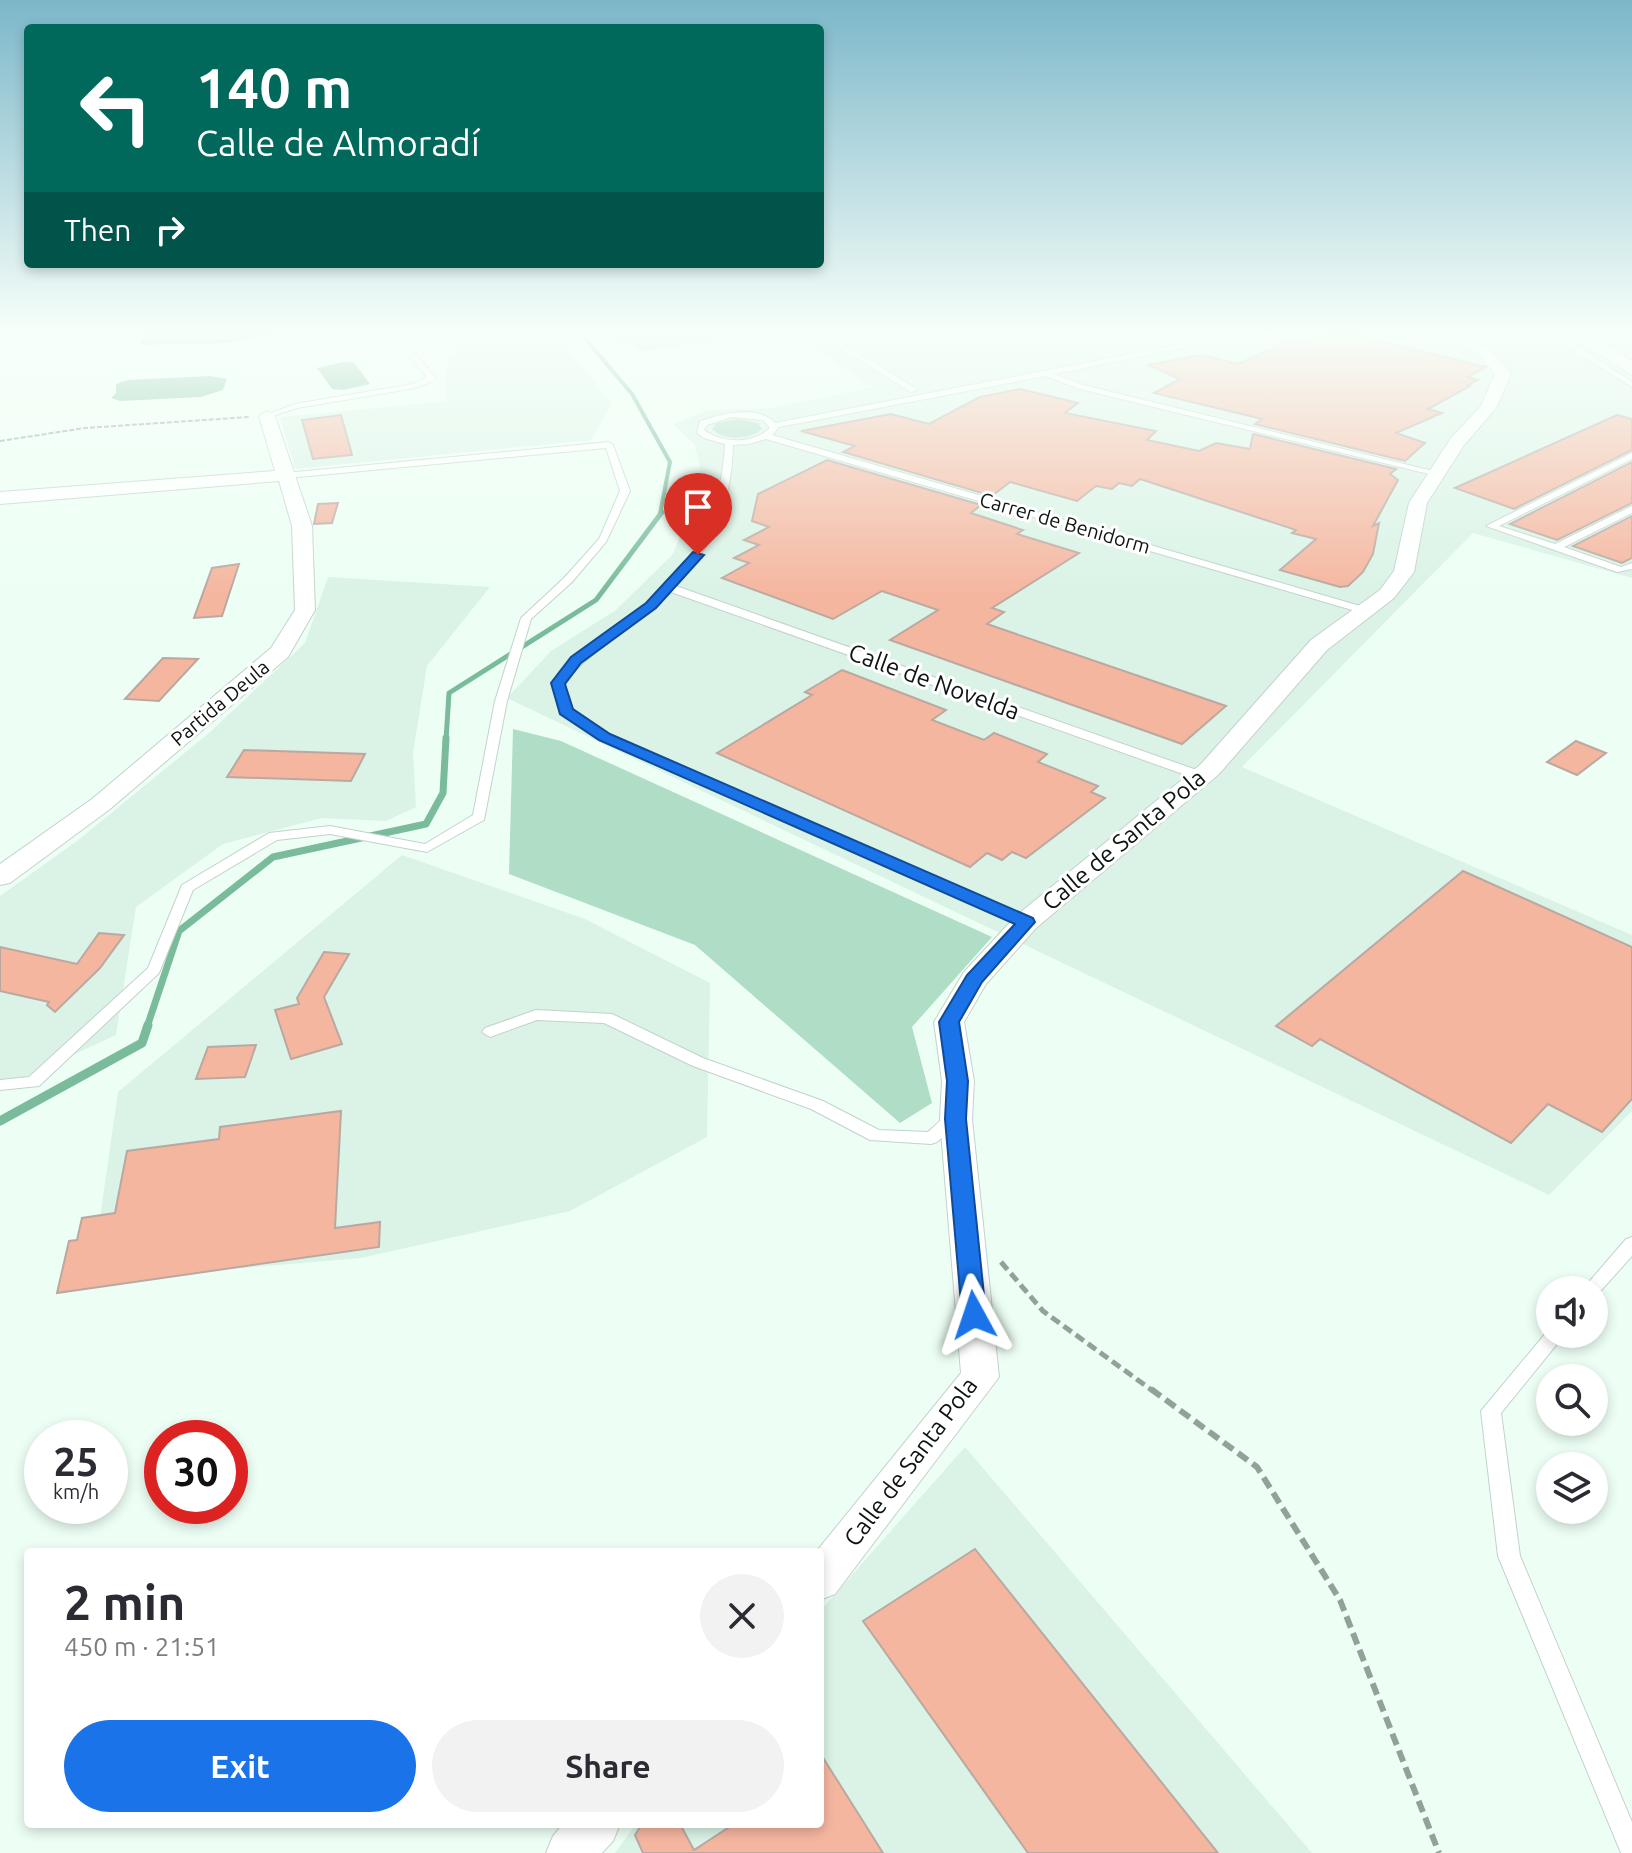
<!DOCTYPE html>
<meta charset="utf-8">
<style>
body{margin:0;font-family:Ubuntu,sans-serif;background:#f2f2f3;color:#2b2b33;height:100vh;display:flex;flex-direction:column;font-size:30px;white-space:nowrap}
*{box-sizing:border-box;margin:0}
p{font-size:26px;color:#7c7c81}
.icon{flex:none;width:44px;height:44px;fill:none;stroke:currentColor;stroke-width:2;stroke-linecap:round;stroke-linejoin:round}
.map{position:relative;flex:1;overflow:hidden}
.panel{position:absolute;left:24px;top:1548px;width:800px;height:280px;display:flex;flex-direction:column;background:#fff;border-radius:8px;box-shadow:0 4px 12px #0003}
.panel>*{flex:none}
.hud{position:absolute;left:24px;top:24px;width:800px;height:244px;border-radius:8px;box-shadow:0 4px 12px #0003;background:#00695c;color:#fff;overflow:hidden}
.fabs{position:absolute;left:1536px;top:1276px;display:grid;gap:16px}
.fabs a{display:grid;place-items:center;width:72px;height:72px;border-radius:50%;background:#fff;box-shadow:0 4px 12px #0003;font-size:40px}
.speed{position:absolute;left:24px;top:1420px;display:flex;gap:16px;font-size:40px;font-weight:700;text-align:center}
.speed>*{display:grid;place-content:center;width:104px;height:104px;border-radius:50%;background:#fff;box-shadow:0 4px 12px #0003;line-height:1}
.speed small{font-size:20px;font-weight:400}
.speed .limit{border:12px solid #d22;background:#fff;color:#111}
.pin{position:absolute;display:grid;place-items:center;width:68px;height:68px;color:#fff;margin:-82px -34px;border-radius:50% 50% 50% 0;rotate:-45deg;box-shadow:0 0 8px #0007}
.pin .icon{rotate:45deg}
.me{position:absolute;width:88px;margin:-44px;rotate:355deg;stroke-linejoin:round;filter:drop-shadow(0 0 6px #0008)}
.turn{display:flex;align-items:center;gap:28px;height:168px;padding:0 40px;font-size:36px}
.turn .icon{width:104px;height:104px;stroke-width:2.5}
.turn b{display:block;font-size:56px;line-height:68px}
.then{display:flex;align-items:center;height:76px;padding:0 40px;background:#0003;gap:16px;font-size:30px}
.round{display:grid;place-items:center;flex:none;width:84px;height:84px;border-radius:42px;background:#f2f2f3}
.summary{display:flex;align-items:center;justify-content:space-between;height:136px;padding:0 40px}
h1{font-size:48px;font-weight:700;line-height:60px}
.primary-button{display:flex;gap:16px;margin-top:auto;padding:16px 40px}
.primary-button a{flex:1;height:92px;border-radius:48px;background:#1a73e8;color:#fff;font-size:32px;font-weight:700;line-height:92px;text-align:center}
.primary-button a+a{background:#f2f2f3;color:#2b2b33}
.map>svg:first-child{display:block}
.built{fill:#daf3e6}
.green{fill:#b0ddc6}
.water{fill:#7abb9b}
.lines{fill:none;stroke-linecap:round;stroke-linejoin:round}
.stream-far3{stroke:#7abb9b;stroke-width:4}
.stream-far2{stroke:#7abb9b;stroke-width:5}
.stream-far1{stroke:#7abb9b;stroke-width:7}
.stream{stroke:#7abb9b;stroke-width:9}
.building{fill:#f5b69f;stroke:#baa8a1;stroke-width:2}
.service-casing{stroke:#c2d3ca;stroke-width:2}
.minor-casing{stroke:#c2d3ca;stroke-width:2}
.tertiary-casing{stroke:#c2d3ca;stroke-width:2}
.path-far2{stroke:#94a19a;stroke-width:2;stroke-dasharray:5 2;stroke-linecap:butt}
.path-far1{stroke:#94a19a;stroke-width:5;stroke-dasharray:10 5;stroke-linecap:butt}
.path{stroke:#94a19a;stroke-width:6;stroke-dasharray:12 6;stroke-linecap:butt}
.service{fill:#fff;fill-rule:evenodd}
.minor{fill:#fff;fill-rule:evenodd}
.tertiary{fill:#fff;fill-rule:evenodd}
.route{fill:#1a73e8;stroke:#114b97;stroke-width:2}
.labels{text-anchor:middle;stroke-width:6;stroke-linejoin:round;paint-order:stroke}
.far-street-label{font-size:20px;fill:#0e1411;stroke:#fff}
.street-label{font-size:24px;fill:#0e1411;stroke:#fff}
</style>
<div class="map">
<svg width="1632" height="1853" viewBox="0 0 1632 1853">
<rect width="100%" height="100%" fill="#edfff5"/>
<g class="built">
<polygon points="460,335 535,335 564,344 612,404 591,440 295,469 280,417 447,401 445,372 449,356 467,341"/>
<polygon points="795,335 1632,335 1632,578 1473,533 1242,767 1632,935 1632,1111 1549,1195 507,698 551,651 616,610 673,554 702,479 695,445 673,424 708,410 771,408 873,387"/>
<polygon points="328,577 490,587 427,666 413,753 416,807 386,821 322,818 223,844 136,907 116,1035 0,1089 0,896 77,841 209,733 305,643"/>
<polygon points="402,855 585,919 710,983 707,1137 570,1211 361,1258 91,1281 118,1092"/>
<polygon points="965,1447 1312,1853 615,1853 636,1824 820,1824 820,1611"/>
</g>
<g class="green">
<polygon points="605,335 750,335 643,351"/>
<path d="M738,419L758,423L762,429C749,440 724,441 712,429L717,423Z"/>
<polygon points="513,729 561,741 992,937 912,1027 932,1103 900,1123 695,945 509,874"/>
</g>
<g class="water">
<polygon points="144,335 279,335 224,343 140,345"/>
<polygon points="343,362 354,362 370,384 343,390 332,389 317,368"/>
<polygon points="210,376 227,379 223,390 201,397 120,401 111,398 116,393 116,384 127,380"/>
</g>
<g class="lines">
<polyline class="stream-far3" points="582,335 632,394 670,462 660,514"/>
<polyline class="stream-far2" points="446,740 449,693 596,600 662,512"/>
<polyline class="stream-far1" points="147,1027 179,931 273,857 426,824 443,793 446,738"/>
<polyline class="stream" points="0,1121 142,1043 148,1025"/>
</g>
<g class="building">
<polygon points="1328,335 1357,335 1486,367 1468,377 1478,380 1468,385 1470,386 1428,409 1442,413 1396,433 1425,443 1405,461 1255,424 1262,419 1154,393 1180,379 1148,365 1201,355 1238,364 1291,340 1299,342"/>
<polygon points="1020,389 1078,403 1065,413 1156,431 1147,440 1199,451 1216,443 1250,449 1253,434 1396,469 1390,474 1398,480 1373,526 1379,523 1373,554 1363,572 1348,586 1340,587 1280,570 1316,539 1292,533 1296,530 1140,479 1132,486 1119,483 1112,489 1096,486 1077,501 1010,482 992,496 843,452 855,446 801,431 891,414 929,424 980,397"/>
<polygon points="341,415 352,455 313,459 302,420"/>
<polygon points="1617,415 1632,419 1632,450 1514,509 1455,488"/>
<polygon points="827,460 981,505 971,513 1023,530 1017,534 1079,553 992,608 1004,612 987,624 1226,706 1182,744 890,640 938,610 882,591 833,619 722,578 749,563 734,558 759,545 744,540 769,527 752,521 758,494"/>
<polygon points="1632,462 1632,503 1557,540 1510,524"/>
<polygon points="338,503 332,523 314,524 318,504"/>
<polygon points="1632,516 1632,558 1622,563 1573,546"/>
<polygon points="239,564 222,616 194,618 212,568"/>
<polygon points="163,658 198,659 159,701 125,699"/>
<polygon points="842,670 946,710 932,720 984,740 994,733 1047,754 1038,762 1098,786 1091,792 1105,798 1026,858 1012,852 1002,860 987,853 970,867 717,753 812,695 805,692"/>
<polygon points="1576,741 1606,753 1577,775 1547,762"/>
<polygon points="244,750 365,754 351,781 227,777"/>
<polygon points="1463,871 1632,947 1632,1099 1602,1132 1548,1104 1511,1143 1320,1039 1312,1046 1276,1026"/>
<polygon points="99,933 124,935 100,968 55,1012 47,1005 49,1002 0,991 0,947 77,964"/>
<polygon points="324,952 349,954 324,997 342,1044 291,1059 275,1010 299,1004 297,998"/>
<polygon points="256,1045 245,1077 196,1079 208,1047"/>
<polygon points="341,1111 335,1228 380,1222 379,1247 57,1293 69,1241 77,1240 82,1218 115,1213 127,1151 219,1139 220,1127"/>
<polygon points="975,1549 1218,1853 1028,1853 863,1621"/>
<polygon points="820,1753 883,1853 643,1853 635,1835 642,1824 680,1824 694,1850 734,1824 820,1824"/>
</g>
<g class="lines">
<defs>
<g id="service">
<polygon points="391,335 398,335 435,376 435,380 415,388 297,408 267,418 263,416 295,404 413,384 427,377"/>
<polygon points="820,335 829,335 918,390 911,392"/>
<path d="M1229,335H1246L1054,374L1083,385L1441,473L1437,476L1080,389L1045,376L779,427L772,435L1367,608V612H1359L766,439L749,444L733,445C732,499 713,547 676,586L1205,773L1207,776L1205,779H1197L671,592C638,625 594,646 564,683L571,709L609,734L1031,919L1033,922L1031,925H1021L601,740L562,713L552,683L554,681C579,651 610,632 640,609C692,569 722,512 725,444L704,438L697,433L700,421C723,414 756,404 775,423ZM731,417L763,420L770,428C753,444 723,444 704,430L707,425Z"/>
<polygon points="1498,335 1460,340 1456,338 1464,335"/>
<polygon points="1537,335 1565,338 1632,382 1632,387 1560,342"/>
<polygon points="609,442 613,445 630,491 606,542 572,582 531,619 507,701 484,820 427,852 330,834 277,840 193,890 159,973 39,1086 0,1090 0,1080 29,1077 148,968 182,885 269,833 330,826 425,844 473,815 495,701 521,618 564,578 599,539 620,491 606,448 288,478 285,477 285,473"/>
<polygon points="1632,453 1632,459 1499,526 1555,544 1632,506 1632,513 1564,547 1621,567 1632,563 1632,569 1617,572 1486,526"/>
<path d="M536,1010L612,1014L703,1058L823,1101L879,1130L928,1132C937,1124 948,1111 961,1115L963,1119L937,1142L931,1144L870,1140L811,1109L693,1066L604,1023L537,1020L490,1037L482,1032L485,1028Z"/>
<polygon points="1632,1237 1632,1256 1597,1295 1594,1296 1594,1290 1582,1290 1626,1239"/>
<polygon points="1550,1328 1550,1334 1563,1334 1561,1339 1501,1413 1520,1556 1632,1822 1632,1853 1621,1853 1498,1556 1481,1411"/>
</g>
<g id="minor">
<path d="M1448,335C1477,335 1494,351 1511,374L1496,408L1464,445L1427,503L1414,572L1394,598L1327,650L1219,774L1036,928L986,984L964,1022L974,1081L972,1119L999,1377L835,1594L820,1600V1552H816L961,1373L940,1119L942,1081L934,1022L964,972L1016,916L1201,764L1311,640L1380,590L1394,571L1409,503L1451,438L1481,406L1495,374L1481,356Z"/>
<polygon points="267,411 275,416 312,526 315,610 288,657 110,809 10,883 0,885 0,864 92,799 271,648 295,610 292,526 279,481 0,504 0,492 275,471 259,416"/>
<polygon points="563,1824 620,1824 613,1841 602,1853 546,1853 553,1836"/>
</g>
<polygon id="tertiary" points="1570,335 1592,335 1632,361 1632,375"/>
</defs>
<use href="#service" class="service-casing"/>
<use href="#minor" class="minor-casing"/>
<use href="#tertiary" class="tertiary-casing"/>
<polyline class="path-far2" points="0,441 85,428 249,417"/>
<polyline class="path-far1" points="1001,1262 1043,1311 1153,1391"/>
<polyline class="path" points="1151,1389 1257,1467 1340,1600 1439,1853"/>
<use href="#service" class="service"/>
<use href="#minor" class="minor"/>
<use href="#tertiary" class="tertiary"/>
</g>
<linearGradient id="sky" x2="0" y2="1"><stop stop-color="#7cb7c9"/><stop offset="0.56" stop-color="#f7fffa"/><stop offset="1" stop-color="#f7fffa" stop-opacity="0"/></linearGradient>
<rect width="1632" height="595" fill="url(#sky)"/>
<polygon class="route" points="693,552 704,555 656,608 581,663 565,684 573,709 610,734 1033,918 1035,922 982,982 959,1022 968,1081 966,1119 986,1315 982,1321 974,1324 965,1321 962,1315 945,1119 947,1081 939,1022 967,975 1015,924 599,740 560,714 551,683 571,657 646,603"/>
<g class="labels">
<g class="far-street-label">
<text transform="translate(1065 523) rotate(16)" y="7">Carrer de Benidorm</text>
<text transform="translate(220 703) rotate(-40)" y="7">Partida Deula</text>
</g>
<g class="street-label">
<text transform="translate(934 682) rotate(20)" y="8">Calle de Novelda</text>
<text transform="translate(1124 840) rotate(-40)" y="8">Calle de Santa Pola</text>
<text transform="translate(911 1462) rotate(-53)" y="8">Calle de Santa Pola</text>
</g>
</g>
</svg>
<div class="fabs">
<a><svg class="icon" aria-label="sound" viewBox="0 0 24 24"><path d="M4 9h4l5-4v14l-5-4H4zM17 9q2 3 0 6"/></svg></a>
<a><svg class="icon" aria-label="search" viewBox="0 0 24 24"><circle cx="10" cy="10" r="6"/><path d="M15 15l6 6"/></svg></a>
<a><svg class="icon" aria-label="layers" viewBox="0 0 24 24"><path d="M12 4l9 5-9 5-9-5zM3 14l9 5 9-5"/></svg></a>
</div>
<div class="speed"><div>25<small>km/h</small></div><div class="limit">30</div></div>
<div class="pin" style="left:698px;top:555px;background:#d93025"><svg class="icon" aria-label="arrive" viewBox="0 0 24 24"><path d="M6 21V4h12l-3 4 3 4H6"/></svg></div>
<svg class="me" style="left:974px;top:1315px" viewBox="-20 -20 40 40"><path d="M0-17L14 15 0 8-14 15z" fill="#1a73e8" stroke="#fff" stroke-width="4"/></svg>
<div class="hud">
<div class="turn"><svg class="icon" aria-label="left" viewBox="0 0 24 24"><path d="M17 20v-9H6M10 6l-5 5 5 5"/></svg><div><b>140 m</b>Calle de Almoradí</div></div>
<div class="then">Then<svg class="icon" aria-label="right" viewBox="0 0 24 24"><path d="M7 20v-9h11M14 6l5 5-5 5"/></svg></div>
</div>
<section class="panel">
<div class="summary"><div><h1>2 min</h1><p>450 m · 21:51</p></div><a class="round"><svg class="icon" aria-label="close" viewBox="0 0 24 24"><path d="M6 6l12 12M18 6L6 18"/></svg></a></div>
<div class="primary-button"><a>Exit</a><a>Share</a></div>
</section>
</div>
